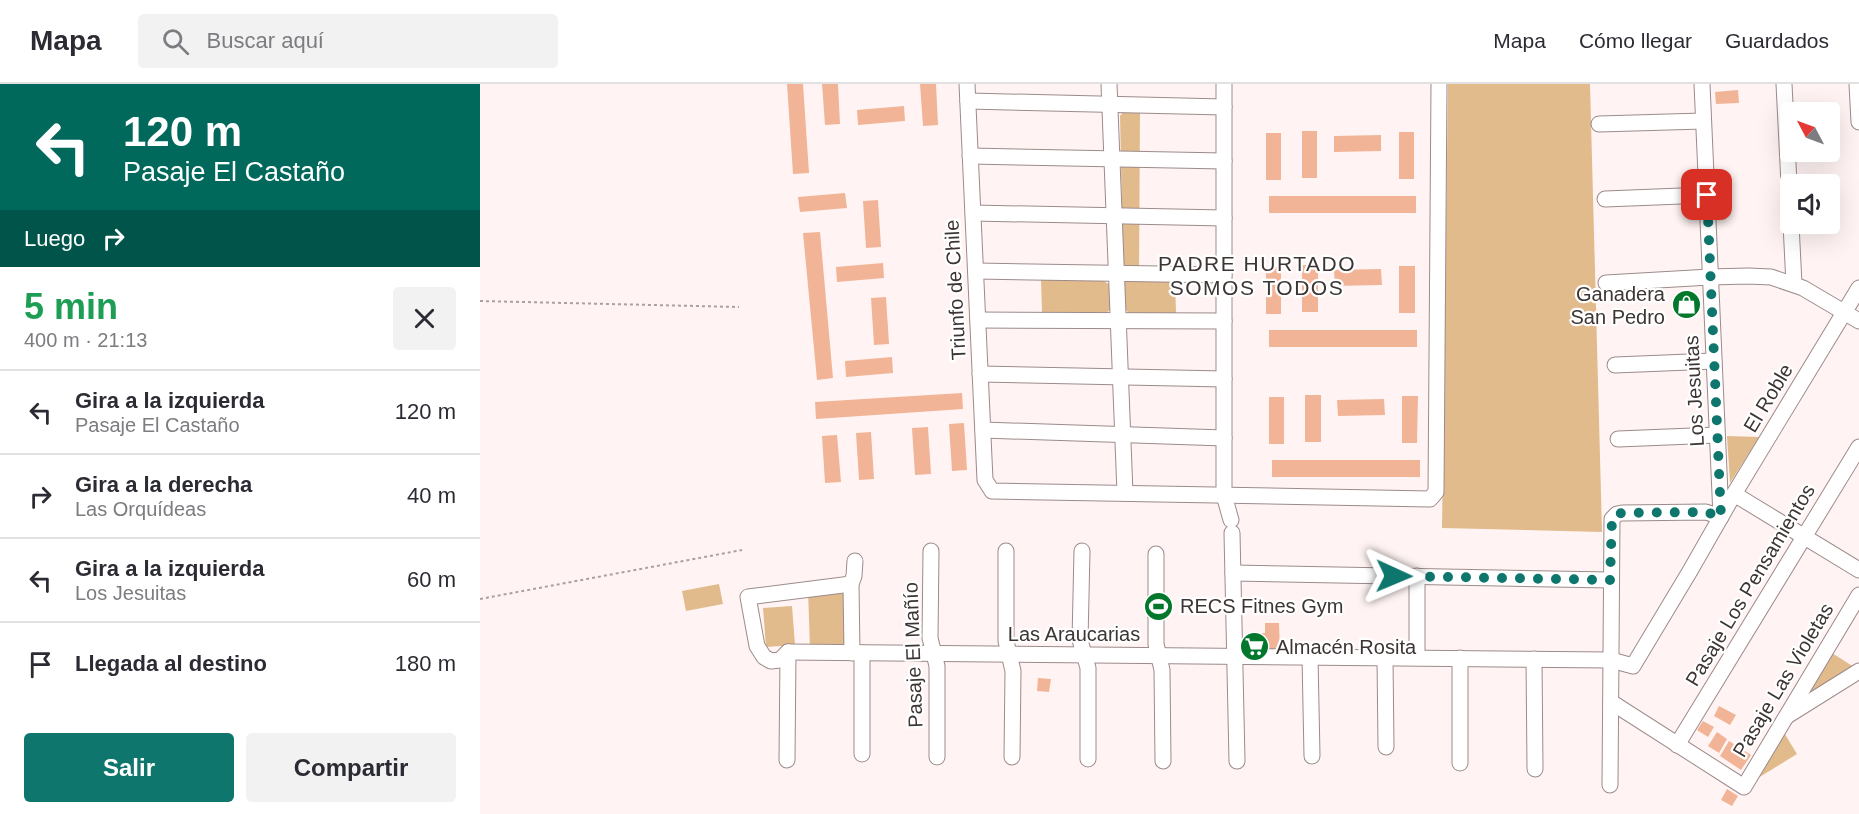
<!DOCTYPE html>
<html lang="es">
<meta charset="utf-8">
<style>
body{margin:0;font-family:Arial,sans-serif;background:#f2f2f3;color:#2b2b33;height:100vh;display:flex;flex-direction:column;font-size:22px;white-space:nowrap}
*{box-sizing:border-box;margin:0}
p{font-size:20px;color:#7c7c81}
.icon{flex:none;width:33px;height:33px;fill:none;stroke:currentColor;stroke-width:2;stroke-linecap:round;stroke-linejoin:round}
.map{position:relative;flex:1;overflow:hidden}
.side{display:flex;flex-direction:column;background:#fff;width:480px}
.side>*{flex:none}
.top-card{background:#00695c;color:#fff;overflow:hidden}
.needle{width:39px;rotate:311deg}
.controls{position:absolute;left:1300px;top:18px;display:grid;gap:12px}
.controls a{display:grid;place-items:center;width:60px;height:60px;border-radius:6px;background:#fff;box-shadow:0 6px 24px #0002;font-size:30px}
.pin{position:absolute;display:grid;place-items:center;width:51px;height:51px;color:#fff;margin:-26px;border-radius:12px;box-shadow:0 3px 9px #0006}
.me{position:absolute;width:66px;margin:-33px;rotate:91deg;stroke-linejoin:round;filter:drop-shadow(0 0 4px #0008)}
.turn{display:flex;align-items:center;gap:21px;height:126px;padding:0 24px;font-size:27px}
.turn .icon{width:78px;height:78px;stroke-width:2.5}
.turn b{display:block;font-size:42px;line-height:51px}
.then{display:flex;align-items:center;height:57px;padding:0 24px;background:#0003;gap:12px;font-size:22px}
.round{display:grid;place-items:center;flex:none;width:63px;height:63px;border-radius:6px;background:#f2f2f3}
.summary{display:flex;align-items:center;justify-content:space-between;height:102px;padding:0 24px}
h1{font-size:36px;font-weight:700;line-height:45px;color:#1e9e55}
.action{display:flex;gap:12px;margin-top:auto;padding:12px 24px}
.action a{flex:1;height:69px;border-radius:6px;background:#0f766e;color:#fff;font-size:24px;font-weight:700;line-height:69px;text-align:center}
.action a+a{background:#f2f2f3;color:#2b2b33}
ul{padding:0;list-style:none}
li{display:flex;align-items:center;gap:18px;height:84px;padding:0 24px;border-top:2px solid #e1e1e2}
li div{flex:1}
li b{display:block;font-size:22px}
li em{font-style:normal}
header{display:flex;align-items:center;gap:36px;box-sizing:border-box;height:84px;padding:0 30px;background:#fff;border-bottom:2px solid #e1e1e2}
header strong{font-size:28px}
nav{display:flex;gap:33px;margin-inline-start:auto;font-size:21px}
.search{width:420px;height:54px;background:#f2f2f3;display:flex;align-items:center;gap:15px;box-sizing:border-box;padding:0 21px;border-radius:6px;color:#7c7c81;font-size:22px}
main{display:flex;flex:1;min-height:0}
.map>svg:first-child{display:block}
.green{fill:#e2bb8c}
.building{fill:#f2b496}
.lines{fill:none;stroke-linecap:round;stroke-linejoin:round}
.minor-casing{stroke:#9c8b8a;stroke-width:17}
.path{stroke:#a9a09f;stroke-width:2;stroke-dasharray:3 3;stroke-linecap:butt}
.minor{stroke:#fff;stroke-width:15}
.route{stroke:#0f766e;stroke-width:10;stroke-dasharray:0 18}
.labels{text-anchor:middle;stroke-width:4.5;stroke-linejoin:round;paint-order:stroke}
.street-label{font-size:20px;fill:#3c3534;stroke:#fff}
.poi-label{font-size:20px;fill:#3c3534;stroke:#fff;text-anchor:start}
.neighbourhood-label{font-size:21px;letter-spacing:1.5px;fill:#3c3534;stroke:#fff}
</style>
<header>
<strong>Mapa</strong>
<div class="search"><svg class="icon" aria-label="search" viewBox="0 0 24 24"><circle cx="10" cy="10" r="6"/><path d="M15 15l6 6"/></svg>Buscar aquí</div>
<nav><a>Mapa</a><a>Cómo llegar</a><a>Guardados</a></nav>
</header>
<main>
<section class="side">
<div class="top-card">
<div class="turn"><svg class="icon" aria-label="left" viewBox="0 0 24 24"><path d="M17 20v-9H6M10 6l-5 5 5 5"/></svg><div><b>120 m</b>Pasaje El Castaño</div></div>
<div class="then">Luego<svg class="icon" aria-label="right" viewBox="0 0 24 24"><path d="M7 20v-9h11M14 6l5 5-5 5"/></svg></div>
</div>
<div class="summary"><div><h1>5 min</h1><p>400 m · 21:13</p></div><a class="round"><svg class="icon" aria-label="close" viewBox="0 0 24 24"><path d="M6 6l12 12M18 6L6 18"/></svg></a></div>
<ul>
<li><svg class="icon" aria-label="left" viewBox="0 0 24 24"><path d="M17 20v-9H6M10 6l-5 5 5 5"/></svg><div><b>Gira a la izquierda</b><p>Pasaje El Castaño</p></div><em>120 m</em></li>
<li><svg class="icon" aria-label="right" viewBox="0 0 24 24"><path d="M7 20v-9h11M14 6l5 5-5 5"/></svg><div><b>Gira a la derecha</b><p>Las Orquídeas</p></div><em>40 m</em></li>
<li><svg class="icon" aria-label="left" viewBox="0 0 24 24"><path d="M17 20v-9H6M10 6l-5 5 5 5"/></svg><div><b>Gira a la izquierda</b><p>Los Jesuitas</p></div><em>60 m</em></li>
<li><svg class="icon" aria-label="arrive" viewBox="0 0 24 24"><path d="M6 21V4h12l-3 4 3 4H6"/></svg><div><b>Llegada al destino</b></div><em>180 m</em></li>
</ul>
<div class="action"><a>Salir</a><a>Compartir</a></div>
</section>
<div class="map">
<svg width="1379" height="730" viewBox="0 0 1379 730">
<rect width="100%" height="100%" fill="#fff4f3"/>
<g class="green">
<polygon points="968,0 1110,0 1122,448 962,444"/>
<polygon points="644,27 660,27 659,196 695,197 696,229 649,229 644,224 640,32"/>
<polygon points="561,195 624,197 631,202 632,224 625,230 562,228"/>
<polygon points="1247,352 1279,353 1250,399"/>
<polygon points="239,500 243,520 206,527 202,507"/>
<polygon points="365,505 366,564 330,565 328,506"/>
<polygon points="312,522 315,561 286,563 283,524"/>
<polygon points="1352,569 1374,583 1324,615"/>
<polygon points="1303,647 1317,670 1278,694"/>
</g>
<g class="building">
<polygon points="307,0 323,0 329,89 313,90"/>
<polygon points="342,0 358,0 360,40 345,41"/>
<polygon points="440,0 456,0 458,41 443,42"/>
<polygon points="1258,6 1259,19 1236,20 1235,8"/>
<polygon points="424,22 425,37 378,41 377,26"/>
<rect x="822" y="47" width="15" height="47"/>
<rect x="919" y="48" width="15" height="47"/>
<rect x="786" y="49" width="15" height="47"/>
<polygon points="901,51 901,67 854,68 854,52"/>
<polygon points="365,109 367,124 320,128 318,113"/>
<rect x="789" y="112" width="147" height="17"/>
<polygon points="398,116 401,163 386,164 383,117"/>
<polygon points="340,148 353,294 337,296 323,149"/>
<polygon points="403,179 404,194 357,198 356,183"/>
<rect x="822" y="181" width="16" height="47"/>
<rect x="919" y="182" width="16" height="47"/>
<rect x="786" y="183" width="15" height="47"/>
<polygon points="901,185 902,201 855,202 854,186"/>
<polygon points="406,213 409,260 394,261 391,214"/>
<rect x="1198" y="216" width="15" height="9"/>
<rect x="789" y="246" width="148" height="17"/>
<polygon points="412,273 413,289 366,293 365,277"/>
<polygon points="482,309 483,325 336,335 335,318"/>
<rect x="825" y="311" width="16" height="47"/>
<polygon points="922,312 938,312 937,359 922,359"/>
<rect x="789" y="313" width="15" height="47"/>
<polygon points="904,315 905,331 858,332 857,316"/>
<polygon points="484,339 487,386 472,387 469,340"/>
<polygon points="448,343 451,390 435,391 432,344"/>
<polygon points="391,348 394,395 379,396 376,349"/>
<polygon points="357,351 361,398 345,399 342,352"/>
<rect x="792" y="376" width="148" height="17"/>
<polygon points="785,539 799,539 800,568 770,568 770,549 785,549"/>
<polygon points="558,594 571,595 569,608 557,607"/>
<polygon points="1239,622 1256,631 1250,641 1234,632"/>
<polygon points="1223,637 1234,643 1228,653 1217,646"/>
<polygon points="1237,648 1247,655 1239,669 1228,662"/>
<polygon points="1249,657 1271,671 1261,686 1240,672"/>
<polygon points="1247,705 1258,712 1252,722 1241,716"/>
</g>
<g class="lines">
<defs>
<g id="minor">
<polyline points="487,0 505,396 512,407 950,415 956,408 959,0"/>
<polyline points="629,0 645,409"/>
<polyline points="744,0 744,411 751,436"/>
<polyline points="1304,0 1314,200"/>
<polyline points="1377,0 1379,38"/>
<polyline points="488,17 744,23"/>
<polyline points="1119,40 1223,37"/>
<polyline points="490,72 744,77"/>
<polyline points="1125,115 1227,111"/>
<polyline points="493,129 744,134"/>
<polyline points="496,187 744,191"/>
<polyline points="1126,199 1230,193 1268,192 1291,193 1323,204 1379,237"/>
<polyline points="498,236 744,237"/>
<polyline points="1135,281 1234,277"/>
<polyline points="500,290 744,295"/>
<polyline points="503,346 744,354"/>
<polyline points="1138,355 1237,351"/>
<polyline points="1254,410 1379,486"/>
<polyline points="752,449 757,677"/>
<polyline points="451,467 450,554 457,582 457,673"/>
<polyline points="526,467 526,557 533,587 532,673"/>
<polyline points="602,467 600,556 608,584 608,675"/>
<polyline points="676,470 676,560 682,586 683,677"/>
<polyline points="753,489 1130,496"/>
<polyline points="308,568 1131,576 1153,582 1210,487 1254,410 1379,204"/>
<polyline points="308,568 300,576 291,577 284,573 277,562 268,513 371,500"/>
<polyline points="372,569 371,500 374,492 375,477"/>
<polyline points="830,573 832,672"/>
<polyline points="905,574 906,663"/>
<polyline points="937,574 937,492"/>
<polyline points="1054,575 1055,685"/>
<polyline points="1131,618 1264,703 1379,511"/>
<polyline points="1307,632 1379,587"/>
<polyline points="1197,661 1379,363"/>
<polyline points="382,670 382,569"/>
<polyline points="307,676 308,568"/>
<polyline points="980,679 980,574"/>
<polyline points="1130,701 1132,435 1137,430 1142,429 1226,428 1241,433 1222,0"/>
</g>
</defs>
<use href="#minor" class="minor-casing"/>
<g class="path">
<polyline points="0,217 259,223"/>
<polyline points="0,515 262,466"/>
</g>
<use href="#minor" class="minor"/>
</g>
<g class="lines">
<polyline class="route" points="914,492 1130,496 1132,435 1137,430 1142,429 1226,428 1241,433 1227,111"/>
</g>
<defs>
<symbol id="shop-disc" viewBox="-11 -11 22 22"><circle r="9.5" fill="#03772c" stroke="#fff"/><path d="M-5-2.5h2.3a2.7 3.5 0 0 1 5.4 0H5L5.5 6h-11ZM-1.5-2.5h3a1.5 2.3 0 0 0-3 0Z" fill="#fff"/></symbol>
<symbol id="stadium-disc" viewBox="-11 -11 22 22"><circle r="9.5" fill="#03772c" stroke="#fff"/><path d="M0-5a6.5 5 0 1 0 0 10a6.5 5 0 1 0 0-10ZM-3.5-1.8h7v3.6h-7Z" fill="#fff"/></symbol>
<symbol id="supermarket-disc" viewBox="-11 -11 22 22"><circle r="9.5" fill="#03772c" stroke="#fff"/><path d="M-6-5.5h2.5l.6 2H6L4.5 2H-2.5L-4.4-4H-6ZM-1.5 3.2a1.3 1.3 0 1 0 .1 0ZM3 3.2a1.3 1.3 0 1 0 .1 0Z" fill="#fff"/></symbol>
</defs>
<g fill-rule="evenodd">
<use href="#shop-disc" x="1190" y="204" width="33" height="33"/>
<use href="#stadium-disc" x="662" y="506" width="33" height="33"/>
<use href="#supermarket-disc" x="758" y="546" width="33" height="33"/>
</g>
<g class="labels">
<g class="street-label">
<text transform="translate(475 206) rotate(-93)" y="7">Triunfo de Chile</text>
<text transform="translate(1214 307) rotate(-93)" y="7">Los Jesuitas</text>
<text transform="translate(1288 314) rotate(-59)" y="7">El Roble</text>
<text transform="translate(1270 501) rotate(-59)" y="7">Pasaje Los Pensamientos</text>
<text x="594" y="557">Las Araucarias</text>
<text transform="translate(433 571) rotate(-92)" y="7">Pasaje El Mañío</text>
<text transform="translate(1303 596) rotate(-59)" y="7">Pasaje Las Violetas</text>
</g>
<g class="poi-label">
<text x="1185" y="217" text-anchor="end">Ganadera<tspan x="1185" dy="23">San Pedro</tspan></text>
<text x="700" y="529">RECS Fitnes Gym</text>
<text x="796" y="570">Almacén Rosita</text>
</g>
<g class="neighbourhood-label">
<text x="777" y="187">PADRE HURTADO<tspan x="777" dy="24">SOMOS TODOS</tspan></text>
</g>
</g>
</svg>
<div class="controls">
<a><svg class="needle" viewBox="-14 -14 28 28"><path d="M0-13l5 13h-10z" fill="#e53935"/><path d="M0 13l5-13h-10z" fill="#7c7c81"/></svg></a>
<a><svg class="icon" aria-label="sound" viewBox="0 0 24 24"><path d="M4 9h4l5-4v14l-5-4H4zM17 9q2 3 0 6"/></svg></a>
</div>
<div class="pin" style="left:1227px;top:111px;background:#d93025"><svg class="icon" aria-label="arrive" viewBox="0 0 24 24"><path d="M6 21V4h12l-3 4 3 4H6"/></svg></div>
<svg class="me" style="left:914px;top:492px" viewBox="-20 -20 40 40"><path d="M0-17L14 15 0 8-14 15z" fill="#0f766e" stroke="#fff" stroke-width="4"/></svg>
</div>
</main>
